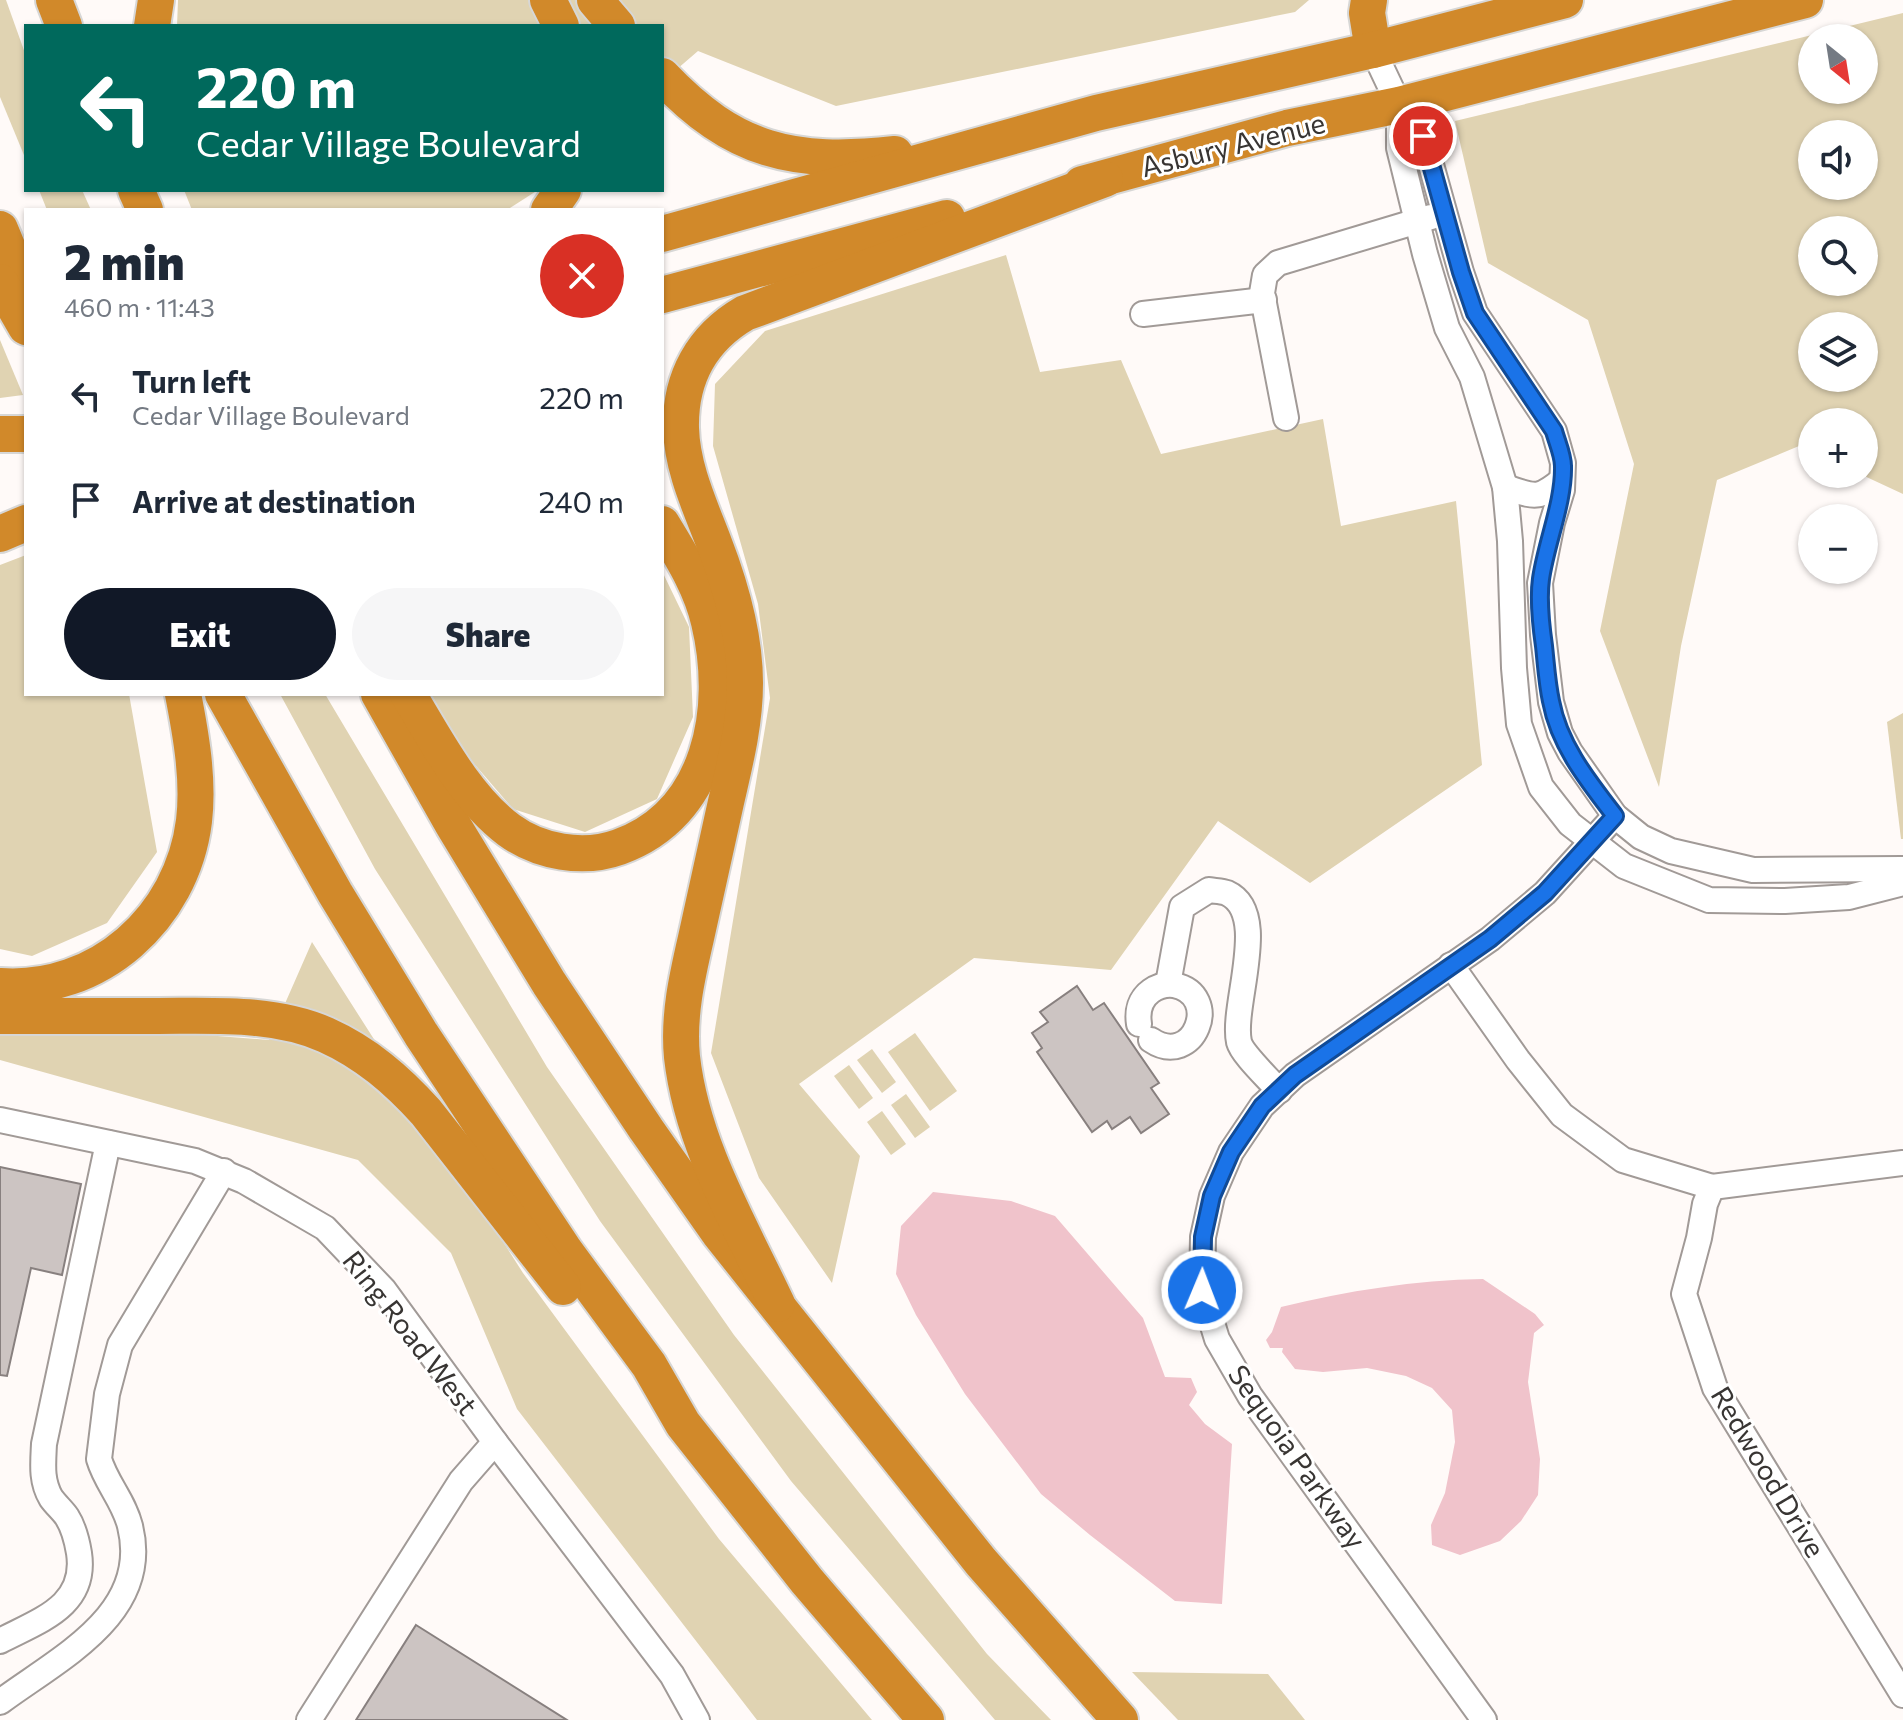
<!DOCTYPE html>
<meta charset="utf-8">
<style>
body{margin:0;font-family:Commissioner,sans-serif;background:#f6f6f7;color:#1f2937;height:100vh;display:flex;flex-direction:column;font-size:30px;white-space:nowrap}
*{box-sizing:border-box;margin:0}
p{font-size:26px;color:#747a83}
.icon{flex:none;width:44px;height:44px;fill:none;stroke:currentColor;stroke-width:2;stroke-linecap:round;stroke-linejoin:round}
.map{position:relative;flex:1;overflow:hidden}
.panel{position:absolute;left:24px;top:208px;width:640px;height:488px;display:flex;flex-direction:column;background:#fff;border-radius:0px;box-shadow:0 2px 6px #0004}
.panel>*{flex:none}
.hud{position:absolute;left:24px;top:24px;width:640px;height:168px;border-radius:0px;box-shadow:0 2px 6px #0004;background:#00695c;color:#fff;overflow:hidden}
.needle{width:52px;rotate:150deg}
.controls{position:absolute;left:1798px;top:24px;display:grid;gap:16px}
.controls a{display:grid;place-items:center;width:80px;height:80px;border-radius:50%;background:#fff;box-shadow:0 2px 6px #0004;font-size:40px}
.pin{position:absolute;display:grid;place-items:center;width:68px;height:68px;color:#fff;margin:-34px;border:4px solid #fff;border-radius:50%;box-shadow:0 2px 8px #0007}
.me{position:absolute;width:88px;margin:-44px;rotate:1deg;stroke-linejoin:round;filter:drop-shadow(0 0 6px #0008)}
.turn{display:flex;align-items:center;gap:28px;height:168px;padding:0 40px;font-size:36px}
.turn .icon{width:104px;height:104px;stroke-width:2.5}
.turn b{display:block;font-size:56px;line-height:68px}
.round{display:grid;place-items:center;flex:none;width:84px;height:84px;border-radius:42px;background:#f6f6f7}
.summary{display:flex;align-items:center;justify-content:space-between;height:136px;padding:0 40px}
h1{font-size:48px;font-weight:800;line-height:60px}
.action{display:flex;gap:16px;margin-top:auto;padding:16px 40px}
.action a{flex:1;height:92px;border-radius:48px;background:#111827;color:#fff;font-size:32px;font-weight:800;line-height:92px;text-align:center}
.action a+a{background:#f6f6f7;color:#1f2937}
ul{padding:0;list-style:none}
li{display:flex;align-items:center;gap:24px;height:104px;padding:0 40px}
li div{flex:1}
li b{display:block;font-size:30px}
li em{font-style:normal}
.map>svg:first-child{display:block}
.green{fill:#e0d3b2;fill-rule:evenodd}
.water{fill:#f0c3cb}
.building{fill:#ccc4c2;stroke:#88807f;stroke-width:2}
.lines{fill:none;stroke-linecap:round;stroke-linejoin:round}
.minor-casing{stroke:#a19a97;stroke-width:28}
.highway-casing{stroke:#d7d7d6;stroke-width:40}
.minor{stroke:#fff;stroke-width:24}
.highway{stroke:#d1892a;stroke-width:36}
.route-casing{stroke:#114b97;stroke-width:20}
.route{stroke:#1a73e8;stroke-width:14}
.labels{text-anchor:middle;stroke-width:6;stroke-linejoin:round;paint-order:stroke}
.street-label{font-size:28px;fill:#383533;stroke:#fff}
</style>
<div class="map">
<svg width="1903" height="1720" viewBox="0 0 1903 1720">
<rect width="100%" height="100%" fill="#fffaf8"/>
<g class="green">
<polygon points="0,0 6,0 26,56 26,160 0,97"/>
<polygon points="178,0 1309,0 1295,12 836,106 698,51 662,82 662,26 177,26"/>
<path d="M1903,13V494L1860,474H1864V422H1812V451L1799,446L1717,480L1681,646L1659,787L1600,631L1634,464L1588,320L1488,263L1455,121ZM1812,38H1864V90H1812ZM1812,134H1864V186H1812ZM1812,230H1864V282H1812ZM1812,326H1864V378H1812Z"/>
<polygon points="39,190 82,190 91,210 47,210"/>
<polygon points="184,190 538,190 507,210 192,210"/>
<polygon points="1006,255 1040,372 1121,360 1161,454 1323,419 1341,526 1456,501 1482,765 1310,883 1218,821 1111,970 974,958 799,1084 860,1156 832,1283 759,1178 711,1053 770,698 758,604 713,446 715,384 765,331"/>
<polygon points="0,340 23,395 0,398"/>
<polygon points="26,555 26,694 129,694 157,852 107,923 32,956 0,949 0,565"/>
<polygon points="662,571 689,627 693,717 657,799 585,832 513,809 464,752 431,694 662,694"/>
<polygon points="280,694 325,694 547,1067 734,1335 987,1654 1051,1720 995,1720 791,1481 600,1221 375,869"/>
<polygon points="1903,713 1903,839 1901,839 1887,722"/>
<polygon points="312,942 523,1273 719,1539 872,1720 757,1720 517,1409 451,1253 358,1160 0,1060 0,1019 269,1040"/>
<polygon points="915,1033 957,1091 930,1111 888,1052"/>
<polygon points="872,1049 896,1082 882,1093 857,1060"/>
<polygon points="849,1065 873,1098 859,1109 834,1076"/>
<polygon points="906,1094 930,1127 915,1138 891,1105"/>
<polygon points="882,1111 906,1144 891,1155 867,1122"/>
<polygon points="1132,1672 1268,1674 1305,1720 1178,1720"/>
</g>
<g class="water">
<polygon points="933,1192 1011,1201 1055,1216 1143,1318 1165,1377 1191,1378 1197,1392 1189,1405 1205,1424 1232,1444 1222,1604 1175,1601 1090,1535 1041,1494 965,1394 916,1315 896,1274 901,1226"/>
<path d="M1483,1279L1535,1314L1544,1325L1534,1333L1528,1382L1540,1459L1538,1495L1521,1521L1500,1541L1460,1555L1432,1545L1431,1525L1445,1493L1455,1442L1452,1410L1432,1388L1406,1376L1367,1368L1323,1372L1295,1369L1282,1352L1283,1348H1270L1266,1340L1272,1332L1281,1307C1347,1291 1415,1280 1483,1279Z"/>
</g>
<g class="building">
<polygon points="1077,986 1093,1010 1104,1003 1159,1083 1151,1088 1169,1114 1141,1133 1130,1117 1112,1129 1107,1121 1092,1132 1037,1052 1042,1048 1032,1033 1048,1022 1040,1012"/>
<polygon points="0,1167 81,1184 62,1275 31,1268 7,1376 0,1375"/>
<polygon points="416,1625 567,1720 356,1720"/>
</g>
<g class="lines">
<defs>
<g id="minor">
<polyline points="1373,50 1399,105 1423,136 1461,272 1475,313 1554,431 1563,463 1562,490 1552,523 1540,583 1543,635 1551,702 1560,733 1570,752 1615,816 1641,837 1671,851 1753,870 1903,869"/>
<polyline points="1399,105 1399,148 1425,254 1447,328 1472,377 1505,487 1510,541 1514,668 1519,724 1541,787 1570,824 1624,866 1709,900 1785,901 1849,897 1903,883"/>
<polyline points="1143,314 1264,300"/>
<polyline points="1286,418 1262,293 1265,275 1278,263 1431,217"/>
<path d="M1505,487C1534,496 1537,501 1562,480"/>
<polyline points="1451,965 1518,1060 1562,1115 1623,1160 1712,1187"/>
<path d="M1168,984L1182,907L1209,890C1214,891 1222,891 1227,893C1271,913 1231,1005 1239,1042C1242,1054 1270,1080 1279,1091"/>
<path d="M1139,1024C1137,1011 1140,999 1151,991C1158,986 1166,984 1174,985C1223,995 1194,1069 1151,1040"/>
<polyline points="0,1120 195,1161 244,1181 325,1228 384,1290 495,1442 672,1675 697,1720"/>
<polyline points="1903,1163 1712,1187 1705,1204 1699,1238 1684,1294 1715,1388 1903,1695"/>
<path d="M0,1641C40,1620 87,1606 79,1553C77,1541 74,1528 67,1517C63,1511 56,1505 51,1498C41,1481 43,1464 44,1444L108,1143"/>
<path d="M0,1702C59,1658 152,1614 130,1526C124,1501 106,1483 99,1459L107,1394L120,1345L224,1171"/>
<polyline points="309,1720 461,1481 495,1442"/>
<polyline points="1484,1720 1250,1396 1217,1339 1202,1290 1203,1237 1212,1196 1231,1152 1262,1106 1295,1075 1490,939 1545,893 1615,816"/>
</g>
<g id="highway">
<polyline points="54,0 64,26"/>
<polyline points="548,0 561,26"/>
<polyline points="595,0 617,26"/>
<polyline points="1369,0 1367,13 1373,50"/>
<polyline points="152,26 156,0"/>
<path d="M662,76C734,152 793,165 895,154"/>
<polyline points="1082,184 1287,128 1399,105 1805,0"/>
<polyline points="136,190 145,210"/>
<polyline points="549,210 563,190"/>
<polyline points="0,229 26,292"/>
<polyline points="662,234 1096,113 1373,50 1565,0"/>
<polyline points="0,282 26,327"/>
<polyline points="662,295 947,218"/>
<polyline points="0,434 26,434"/>
<polyline points="0,534 26,523"/>
<polyline points="223,694 335,893 421,1034 565,1251 649,1365 683,1424 807,1581 926,1720"/>
<polyline points="379,694 453,825 549,983 646,1129 719,1233 981,1562 1120,1720"/>
<path d="M408,694C436,740 465,797 509,830C539,852 583,860 619,847C711,814 730,709 709,622C701,586 680,554 662,524"/>
<path d="M0,986C98,993 182,918 194,821C199,780 191,735 183,694"/>
<path d="M0,1016C53,1016 105,1016 158,1016C213,1016 274,1012 326,1035C366,1053 397,1080 426,1112L563,1287"/>
<path d="M777,1304C740,1225 692,1145 682,1057C678,1016 687,977 696,938C706,893 716,847 726,802C735,763 745,724 745,683C745,635 731,587 714,543C700,506 682,468 681,428C680,378 702,338 745,313L1105,179"/>
</g>
</defs>
<use href="#minor" class="minor-casing"/>
<use href="#highway" class="highway-casing"/>
<use href="#minor" class="minor"/>
<use href="#highway" class="highway"/>
</g>
<g class="lines">
<defs>
<path id="route" d="M1202,1290L1203,1237L1212,1196L1231,1152L1262,1106L1295,1075L1490,939L1545,893L1615,816C1588,781 1559,745 1551,701C1547,683 1546,664 1544,646C1541,625 1538,600 1541,579C1546,543 1564,502 1563,466C1563,455 1557,442 1554,431L1475,313L1461,272L1423,136"/>
</defs>
<use href="#route" class="route-casing"/>
<use href="#route" class="route"/>
</g>
<g class="labels">
<g class="street-label">
<text transform="translate(1233 145) rotate(-14)" y="10">Asbury Avenue</text>
<text transform="translate(410 1333) rotate(52)" y="10">Ring Road West</text>
<text transform="translate(1297 1457) rotate(55)" y="10">Sequoia Parkway</text>
<text transform="translate(1768 1472) rotate(59)" y="10">Redwood Drive</text>
</g>
</g>
</svg>
<div class="controls">
<a><svg class="needle" viewBox="-14 -14 28 28"><path d="M0-13l5 13h-10z" fill="#e53935"/><path d="M0 13l5-13h-10z" fill="#747a83"/></svg></a>
<a><svg class="icon" aria-label="sound" viewBox="0 0 24 24"><path d="M4 9h4l5-4v14l-5-4H4zM17 9q2 3 0 6"/></svg></a>
<a><svg class="icon" aria-label="search" viewBox="0 0 24 24"><circle cx="10" cy="10" r="6"/><path d="M15 15l6 6"/></svg></a>
<a><svg class="icon" aria-label="layers" viewBox="0 0 24 24"><path d="M12 4l9 5-9 5-9-5zM3 14l9 5 9-5"/></svg></a>
<a>+</a>
<a>−</a>
</div>
<div class="pin" style="left:1423px;top:136px;background:#d93025"><svg class="icon" aria-label="arrive" viewBox="0 0 24 24"><path d="M6 21V4h12l-3 4 3 4H6"/></svg></div>
<svg class="me" style="left:1202px;top:1290px" viewBox="-20 -20 40 40"><circle r="17" fill="#1a73e8" stroke="#fff" stroke-width="3"/><path d="M0-11L8 9 0 5-8 9z" fill="#fff"/></svg>
<div class="hud">
<div class="turn"><svg class="icon" aria-label="left" viewBox="0 0 24 24"><path d="M17 20v-9H6M10 6l-5 5 5 5"/></svg><div><b>220 m</b>Cedar Village Boulevard</div></div>
</div>
<section class="panel">
<div class="summary"><div><h1>2 min</h1><p>460 m · 11:43</p></div><a class="round" style="background:#d93025;color:#fff"><svg class="icon" aria-label="close" viewBox="0 0 24 24"><path d="M6 6l12 12M18 6L6 18"/></svg></a></div>
<ul>
<li><svg class="icon" aria-label="left" viewBox="0 0 24 24"><path d="M17 20v-9H6M10 6l-5 5 5 5"/></svg><div><b>Turn left</b><p>Cedar Village Boulevard</p></div><em>220 m</em></li>
<li><svg class="icon" aria-label="arrive" viewBox="0 0 24 24"><path d="M6 21V4h12l-3 4 3 4H6"/></svg><div><b>Arrive at destination</b></div><em>240 m</em></li>
</ul>
<div class="action"><a>Exit</a><a>Share</a></div>
</section>
</div>
